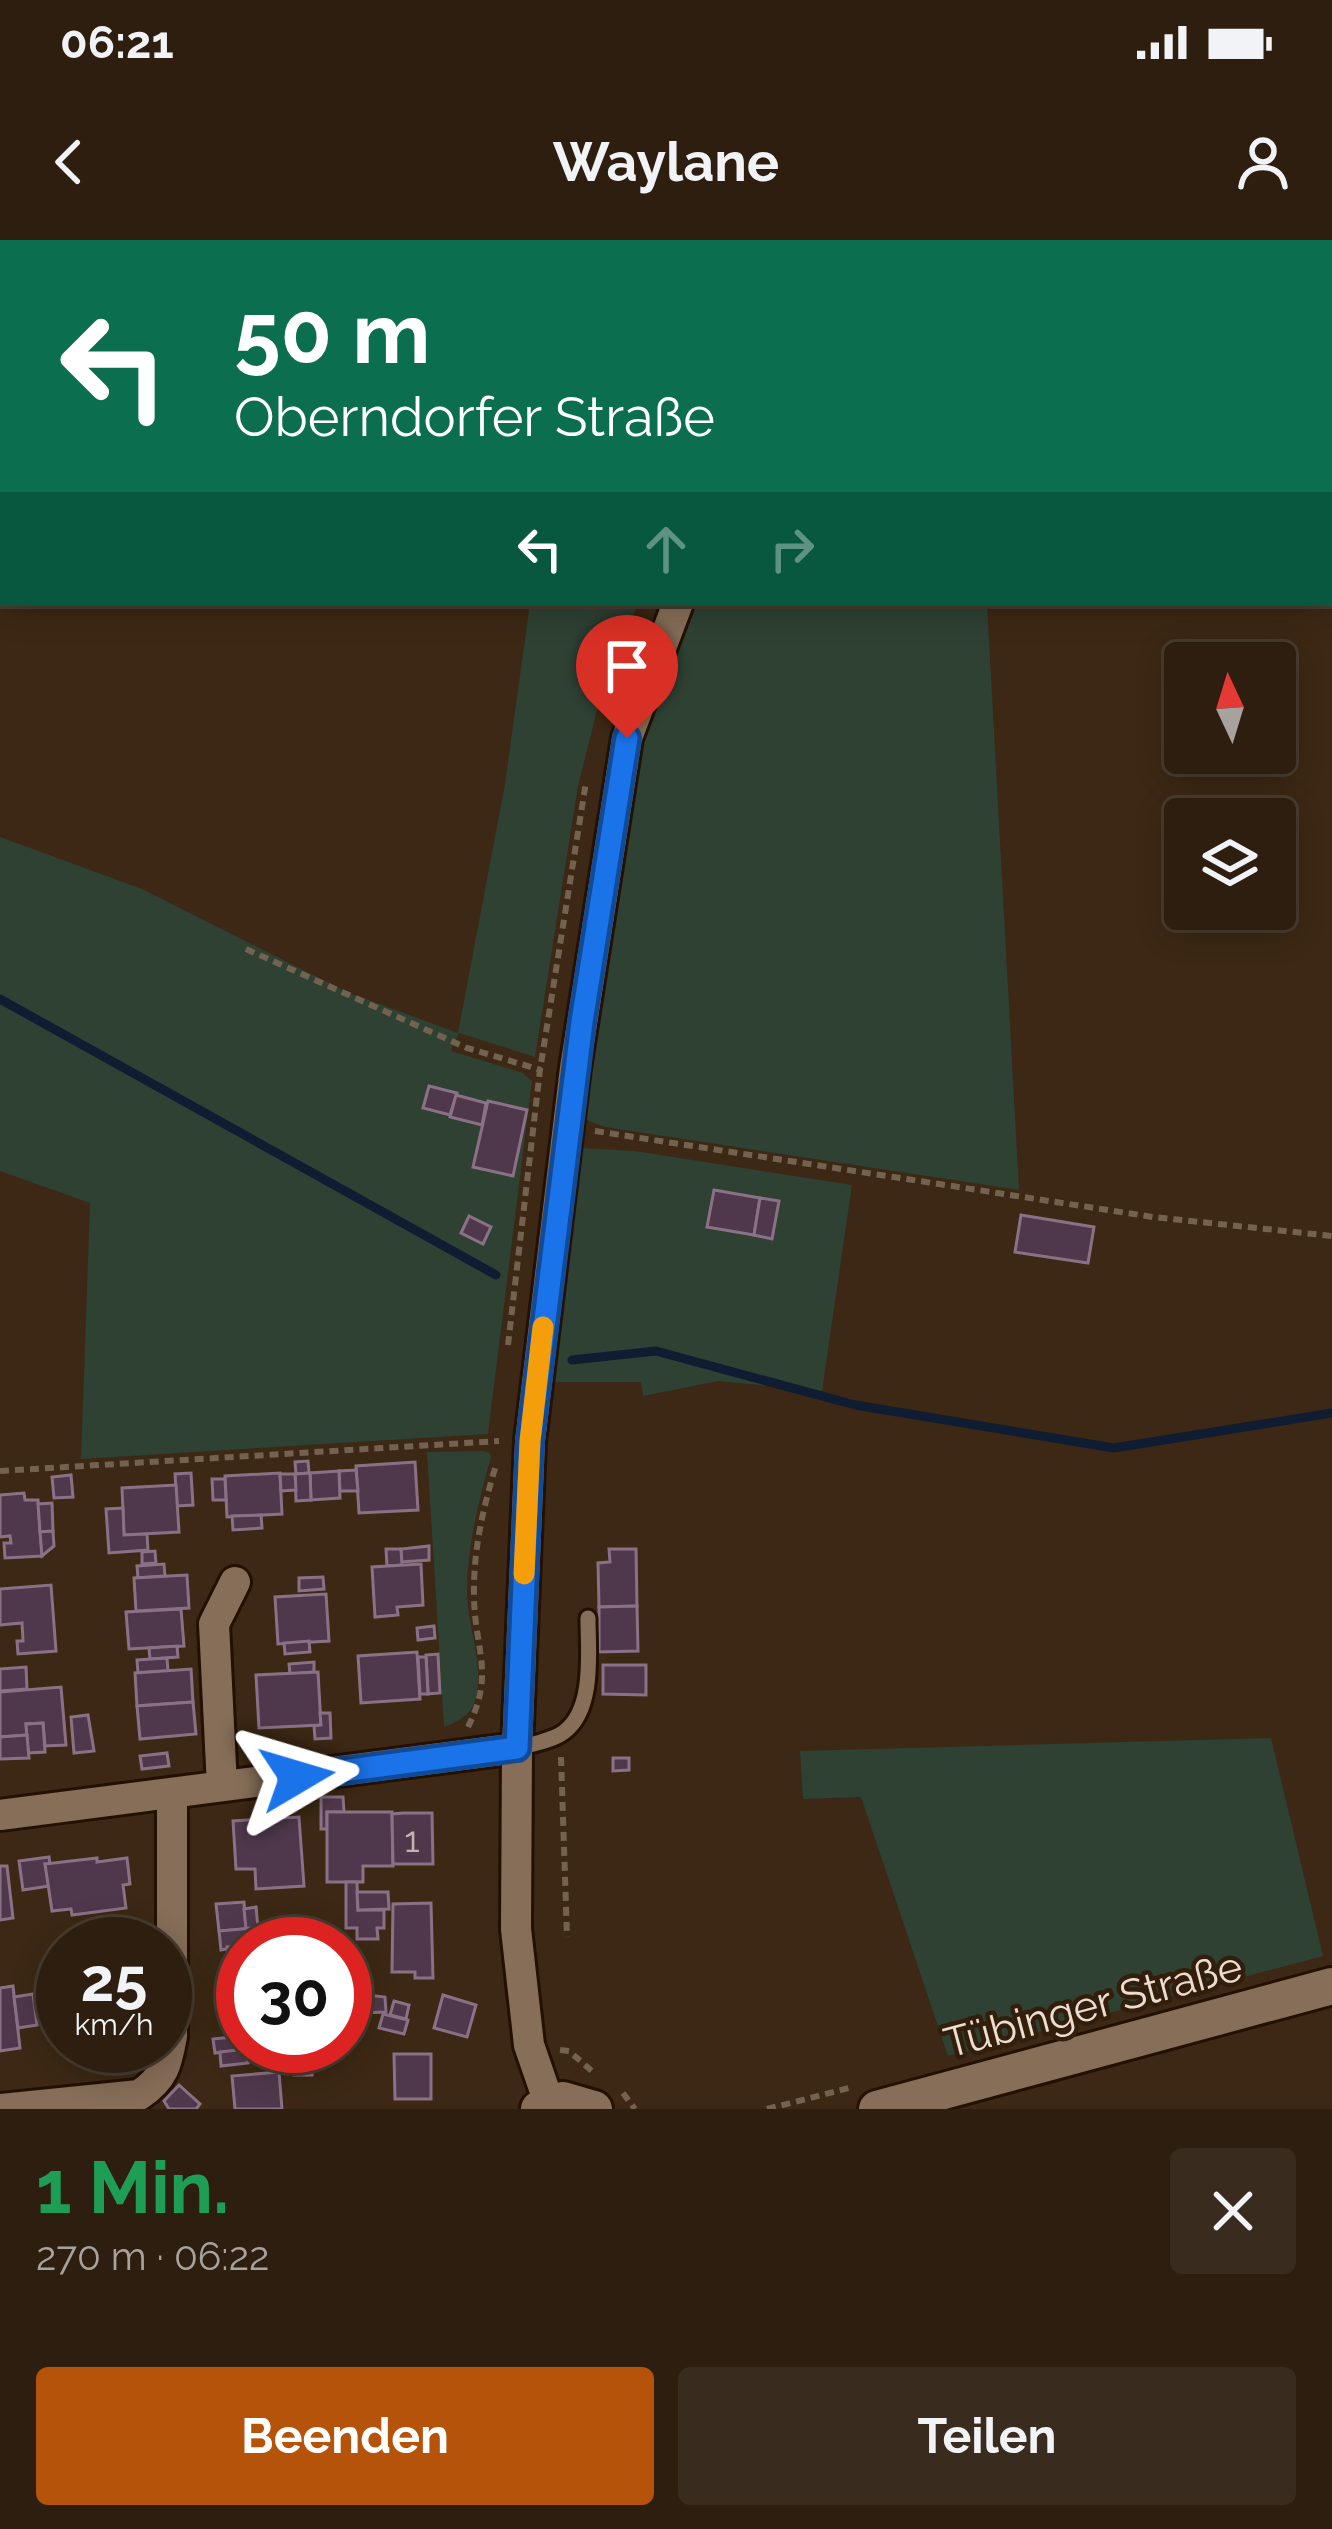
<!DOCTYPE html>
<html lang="de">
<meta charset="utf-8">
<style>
body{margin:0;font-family:Raleway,sans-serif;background:#392b1d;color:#f1f3f6;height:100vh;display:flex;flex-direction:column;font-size:45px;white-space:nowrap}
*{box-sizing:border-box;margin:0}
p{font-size:39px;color:#a7a29e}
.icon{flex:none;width:66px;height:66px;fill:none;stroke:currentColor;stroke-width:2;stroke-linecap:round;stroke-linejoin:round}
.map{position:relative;height:1869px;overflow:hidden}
.drawer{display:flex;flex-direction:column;background:#2d1e0f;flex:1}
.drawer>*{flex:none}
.top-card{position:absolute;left:0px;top:0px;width:1332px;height:366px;box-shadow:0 6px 30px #0003,0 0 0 3px #483c2f;background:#0b6e4f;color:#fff;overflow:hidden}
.needle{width:78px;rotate:356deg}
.fabs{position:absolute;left:1164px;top:402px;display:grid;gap:24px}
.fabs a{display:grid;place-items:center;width:132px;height:132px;border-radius:12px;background:#2d1e0f;box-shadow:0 6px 30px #0003,0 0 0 3px #483c2f;font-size:60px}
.speed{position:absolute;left:36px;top:1677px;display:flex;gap:24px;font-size:60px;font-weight:700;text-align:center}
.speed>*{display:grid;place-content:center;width:156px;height:156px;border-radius:50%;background:#2d1e0f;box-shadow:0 6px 30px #0003,0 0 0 3px #483c2f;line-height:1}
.speed small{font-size:30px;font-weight:400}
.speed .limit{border:18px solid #d22;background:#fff;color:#111}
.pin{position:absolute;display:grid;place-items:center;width:102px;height:102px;color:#fff;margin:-123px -51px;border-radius:50% 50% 50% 0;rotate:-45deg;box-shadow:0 0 12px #0007}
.pin .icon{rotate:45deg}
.me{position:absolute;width:132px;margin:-66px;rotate:83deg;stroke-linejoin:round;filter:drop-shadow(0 0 9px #0008)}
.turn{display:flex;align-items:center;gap:42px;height:252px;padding:0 36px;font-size:54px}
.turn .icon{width:156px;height:156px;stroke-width:2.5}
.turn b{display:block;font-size:84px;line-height:102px}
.lanes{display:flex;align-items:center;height:114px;padding:0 36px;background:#0003;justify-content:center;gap:60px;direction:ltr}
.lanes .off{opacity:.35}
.round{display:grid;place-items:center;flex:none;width:126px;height:126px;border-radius:12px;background:#392b1d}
.overview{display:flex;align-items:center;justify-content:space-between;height:204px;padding:0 36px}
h1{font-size:72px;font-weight:700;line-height:90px;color:#1e9e55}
.button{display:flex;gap:24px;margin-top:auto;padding:24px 36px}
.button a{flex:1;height:138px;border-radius:12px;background:#b45309;color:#fff;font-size:48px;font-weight:700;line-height:138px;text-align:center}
.button a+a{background:#392b1d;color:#f1f3f6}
.status{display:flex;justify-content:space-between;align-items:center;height:84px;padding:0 60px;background:#2d1e0f;direction:ltr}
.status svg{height:33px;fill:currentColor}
header{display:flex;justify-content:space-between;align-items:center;height:156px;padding:0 36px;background:#2d1e0f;font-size:54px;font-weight:700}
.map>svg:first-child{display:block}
.green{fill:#2e4133}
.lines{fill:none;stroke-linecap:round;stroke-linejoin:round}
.stream{stroke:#0f1c32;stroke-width:9}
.building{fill:#50384c;stroke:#8b7186;stroke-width:3}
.lane-casing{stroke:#231000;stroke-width:21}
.street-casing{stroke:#231000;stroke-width:36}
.secondary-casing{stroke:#231000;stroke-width:42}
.path{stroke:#746250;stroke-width:6;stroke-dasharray:9 6;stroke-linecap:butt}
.lane{stroke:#866e58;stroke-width:15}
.street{stroke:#866e58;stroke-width:30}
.secondary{stroke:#866e58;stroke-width:36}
.route-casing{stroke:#114b97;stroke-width:30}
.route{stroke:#1a73e8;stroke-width:21}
.slow{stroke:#f59e0b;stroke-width:21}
.labels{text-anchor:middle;stroke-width:9;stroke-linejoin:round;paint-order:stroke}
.number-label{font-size:36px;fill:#c4b4b0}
.street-label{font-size:42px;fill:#ebddd1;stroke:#321e0a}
</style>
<div class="status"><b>06:21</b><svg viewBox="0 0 49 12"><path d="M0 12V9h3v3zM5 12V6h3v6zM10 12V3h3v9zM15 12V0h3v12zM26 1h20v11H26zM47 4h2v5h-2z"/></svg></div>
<header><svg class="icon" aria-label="back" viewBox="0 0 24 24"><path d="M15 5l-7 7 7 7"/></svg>Waylane<svg class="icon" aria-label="person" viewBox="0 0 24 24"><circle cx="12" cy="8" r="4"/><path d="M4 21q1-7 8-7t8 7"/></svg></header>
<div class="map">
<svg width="1332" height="1869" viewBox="0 0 1332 1869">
<rect width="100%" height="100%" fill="#3c2814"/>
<g class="green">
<polygon points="633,0 824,0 633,3"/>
<polygon points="881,0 1190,0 1190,3 880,3"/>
<polygon points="530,363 639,363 607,431 578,546 535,817 459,793 451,811 523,833 532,841 488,1194 81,1219 90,963 0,931 0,597 142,649 347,752 458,793 505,544"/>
<polygon points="694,363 987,363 1019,950 605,887 584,879 580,870 634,519"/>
<polygon points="581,908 635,911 852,945 822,1151 718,1141 643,1156 641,1142 548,1142 573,921"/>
<path d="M482,1211L489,1212L491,1217C478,1263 467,1307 467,1355C468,1389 484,1422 476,1457C472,1475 459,1481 444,1487L427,1212Z"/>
<polygon points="1271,1498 1323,1716 948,1816 861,1557 803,1559 800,1511"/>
</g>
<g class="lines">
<g class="stream">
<polyline points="0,759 496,1035"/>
<polyline points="572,1120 656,1111 855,1165 1114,1208 1332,1173"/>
</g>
</g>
<g class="building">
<polygon points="429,846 457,853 450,875 423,868"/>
<polygon points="456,855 486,863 482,885 450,877"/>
<polygon points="488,861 527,870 513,936 473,927"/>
<polygon points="714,950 760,958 754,995 707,987"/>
<polygon points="760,958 779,961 772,999 754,995"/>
<polygon points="1021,975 1094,987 1088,1023 1015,1012"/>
<polygon points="469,976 491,987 483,1004 461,993"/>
<polygon points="308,1221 309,1233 296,1234 295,1222"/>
<polygon points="415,1222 418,1270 359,1273 356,1226"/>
<polygon points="356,1230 358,1251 340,1251 339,1231"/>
<polygon points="339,1231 340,1258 311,1260 310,1233"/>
<polygon points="191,1233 193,1265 177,1266 175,1234"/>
<polygon points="280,1233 282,1274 227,1277 225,1236"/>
<polygon points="310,1233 311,1260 296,1261 295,1234"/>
<polygon points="280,1234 295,1234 296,1250 281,1251"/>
<polygon points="71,1235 73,1257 54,1258 52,1237"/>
<polygon points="212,1239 225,1239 226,1260 213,1260"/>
<polygon points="176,1245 179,1292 124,1295 122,1248"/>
<polygon points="24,1253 25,1260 38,1260 42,1316 5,1318 4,1303 11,1303 10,1296 0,1297 0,1255"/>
<polygon points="52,1263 53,1291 40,1292 38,1264"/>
<polygon points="123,1268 124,1295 147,1294 148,1310 109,1313 106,1269"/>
<polygon points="261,1275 262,1288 233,1290 232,1276"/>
<polygon points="53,1291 54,1306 42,1316 40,1292"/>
<polygon points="429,1306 429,1320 401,1322 401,1309"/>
<polygon points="386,1309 401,1309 402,1325 387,1326"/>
<polygon points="609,1309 636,1309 637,1366 599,1367 598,1323 610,1322"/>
<polygon points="155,1311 156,1323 142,1324 142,1312"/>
<polygon points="164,1324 165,1336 138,1338 137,1326"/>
<polygon points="421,1324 423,1365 397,1367 398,1375 375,1377 372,1327"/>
<polygon points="187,1335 189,1368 136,1371 134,1338"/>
<polygon points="323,1337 324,1349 299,1351 299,1338"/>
<polygon points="51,1345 56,1411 18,1414 17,1401 23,1401 22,1383 0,1385 0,1349"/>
<polygon points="326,1354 329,1401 278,1404 275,1357"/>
<polygon points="637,1366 638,1411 599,1412 599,1367"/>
<polygon points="181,1369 184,1406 129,1409 126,1372"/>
<polygon points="434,1386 435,1398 418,1400 417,1388"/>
<polygon points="309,1401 310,1412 285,1414 284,1403"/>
<polygon points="177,1406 178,1417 150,1419 149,1408"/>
<polygon points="417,1412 420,1459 361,1463 358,1416"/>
<polygon points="438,1414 440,1453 428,1454 426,1415"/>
<polygon points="418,1417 426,1417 428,1454 420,1454"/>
<polygon points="167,1418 168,1431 138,1433 137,1420"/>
<polygon points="314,1422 314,1432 290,1434 289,1424"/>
<polygon points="603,1425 646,1425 646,1455 603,1454"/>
<polygon points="26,1427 27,1449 0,1451 0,1429"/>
<polygon points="191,1429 193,1462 137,1466 135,1433"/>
<polygon points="318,1432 321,1485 259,1488 256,1435"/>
<polygon points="61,1447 66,1505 45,1506 43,1483 26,1484 27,1495 0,1497 0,1452"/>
<polygon points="193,1462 196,1494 140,1499 137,1466"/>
<polygon points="320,1473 330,1473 331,1498 315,1499 314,1486 321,1485"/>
<polygon points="88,1475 94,1511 74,1513 71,1477"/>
<polygon points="43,1483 45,1512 28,1513 26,1484"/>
<polygon points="27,1495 29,1518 0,1519 0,1497"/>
<polygon points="167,1513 169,1526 142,1529 140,1516"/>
<polygon points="613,1518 629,1518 629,1530 613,1531"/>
<polygon points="321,1557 343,1557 344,1572 327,1572 327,1589 321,1589"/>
<polygon points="327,1572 392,1572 393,1626 363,1626 363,1642 327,1642"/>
<polygon points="404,1573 432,1573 433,1624 393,1624 392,1574"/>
<polygon points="299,1577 304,1646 256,1649 255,1629 236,1629 233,1581"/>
<polygon points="49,1617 50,1624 45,1624 49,1646 23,1650 19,1621"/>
<polygon points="97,1618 97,1622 127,1618 130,1644 123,1645 126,1668 72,1675 71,1669 52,1671 45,1624"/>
<polygon points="0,1626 7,1626 13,1678 0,1680"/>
<polygon points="346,1642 357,1642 358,1670 384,1670 384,1688 377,1688 378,1699 357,1699 357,1688 346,1688"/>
<polygon points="357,1652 388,1652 389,1669 358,1670"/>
<polygon points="244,1662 246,1689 219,1691 216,1664"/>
<polygon points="431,1663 433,1738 415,1738 415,1732 392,1732 393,1664"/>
<polygon points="256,1667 258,1687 246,1689 244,1669"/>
<polygon points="253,1688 254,1704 221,1710 219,1691"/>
<polygon points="243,1706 243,1781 234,1782 227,1707"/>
<polygon points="13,1746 20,1808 0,1811 0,1748"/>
<polygon points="33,1754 37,1785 18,1788 14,1757"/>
<polygon points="359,1754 385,1757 386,1772 360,1773"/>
<polygon points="443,1755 476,1765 467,1797 434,1788"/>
<polygon points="394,1761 409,1765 406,1779 390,1775"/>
<polygon points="383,1774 408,1780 404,1794 379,1788"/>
<polygon points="241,1796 243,1810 215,1813 213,1799"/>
<rect x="294" y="1808" width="18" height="27"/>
<polygon points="246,1809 248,1823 221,1826 220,1812"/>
<polygon points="394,1814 431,1814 431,1859 395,1859"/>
<polygon points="279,1832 282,1869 235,1869 232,1836"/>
<polygon points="179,1845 200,1864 196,1869 169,1869 164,1861"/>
</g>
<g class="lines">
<defs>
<path id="lane" d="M517,1508C532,1504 552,1501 564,1492C595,1469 588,1411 588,1378"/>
<g id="street">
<polyline points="868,3 869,0"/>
<polyline points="222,1546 214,1384 235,1342"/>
<polyline points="0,1575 517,1508"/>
<polyline points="549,1863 529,1805 516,1689 517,1508 530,1201 575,828 627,498 678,363"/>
<path d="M0,1869L139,1855C164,1839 167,1824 172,1796V1554"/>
</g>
<g id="secondary">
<polyline points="539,1869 563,1860 594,1869"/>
<polyline points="877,1869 1332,1746"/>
</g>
</defs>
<use href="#lane" class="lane-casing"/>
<use href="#street" class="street-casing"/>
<use href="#secondary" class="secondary-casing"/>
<g class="path">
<polyline points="246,709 467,808 541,830"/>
<polyline points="595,891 1153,977 1332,996"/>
<polyline points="508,1105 540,830 586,542"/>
<polyline points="0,1231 499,1201"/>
<path d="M468,1487C495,1433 475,1411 474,1357C473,1311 483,1268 496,1225"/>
<polyline points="561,1517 567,1697"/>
<polyline points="560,1810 569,1811 593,1832"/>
<polyline points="623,1853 635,1869"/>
<polyline points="767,1869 853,1847"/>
</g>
<use href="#lane" class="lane"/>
<use href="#street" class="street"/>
<use href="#secondary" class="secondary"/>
</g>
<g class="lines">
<defs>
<polyline id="route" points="297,1537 517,1508 530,1201 582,782 627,498"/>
</defs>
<use href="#route" class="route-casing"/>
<use href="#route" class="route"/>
<polyline class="slow" points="524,1334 530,1201 543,1087"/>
</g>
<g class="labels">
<g class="number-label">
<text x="412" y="1612">1</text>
</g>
<g class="street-label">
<text transform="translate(1093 1764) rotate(-15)" y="15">Tübinger Straße</text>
</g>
</g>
</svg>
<div class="fabs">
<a><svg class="needle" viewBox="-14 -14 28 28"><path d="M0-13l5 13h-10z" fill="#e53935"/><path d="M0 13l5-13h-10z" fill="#a7a29e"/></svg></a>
<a><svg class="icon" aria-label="layers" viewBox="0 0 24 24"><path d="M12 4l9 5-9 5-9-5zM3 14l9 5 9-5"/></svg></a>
</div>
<div class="speed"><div>25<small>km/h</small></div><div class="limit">30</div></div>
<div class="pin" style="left:627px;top:498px;background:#d93025"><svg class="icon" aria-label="arrive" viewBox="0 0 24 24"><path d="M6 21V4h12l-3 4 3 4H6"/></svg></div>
<svg class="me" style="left:297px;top:1537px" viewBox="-20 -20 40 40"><path d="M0-17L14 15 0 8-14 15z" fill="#1a73e8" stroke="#fff" stroke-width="4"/></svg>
<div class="top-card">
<div class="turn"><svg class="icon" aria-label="left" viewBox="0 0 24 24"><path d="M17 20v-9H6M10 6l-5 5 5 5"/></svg><div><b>50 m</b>Oberndorfer Straße</div></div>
<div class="lanes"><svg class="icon" aria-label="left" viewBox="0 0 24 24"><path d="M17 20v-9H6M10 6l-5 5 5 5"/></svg><svg class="icon off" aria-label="ahead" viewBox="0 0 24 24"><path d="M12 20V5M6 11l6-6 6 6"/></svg><svg class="icon off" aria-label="right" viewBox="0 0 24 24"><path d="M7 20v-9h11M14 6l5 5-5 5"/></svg></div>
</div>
</div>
<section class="drawer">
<div class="overview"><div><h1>1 Min.</h1><p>270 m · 06:22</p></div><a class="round"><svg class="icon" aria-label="close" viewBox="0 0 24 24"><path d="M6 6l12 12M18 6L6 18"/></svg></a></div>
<div class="button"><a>Beenden</a><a>Teilen</a></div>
</section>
